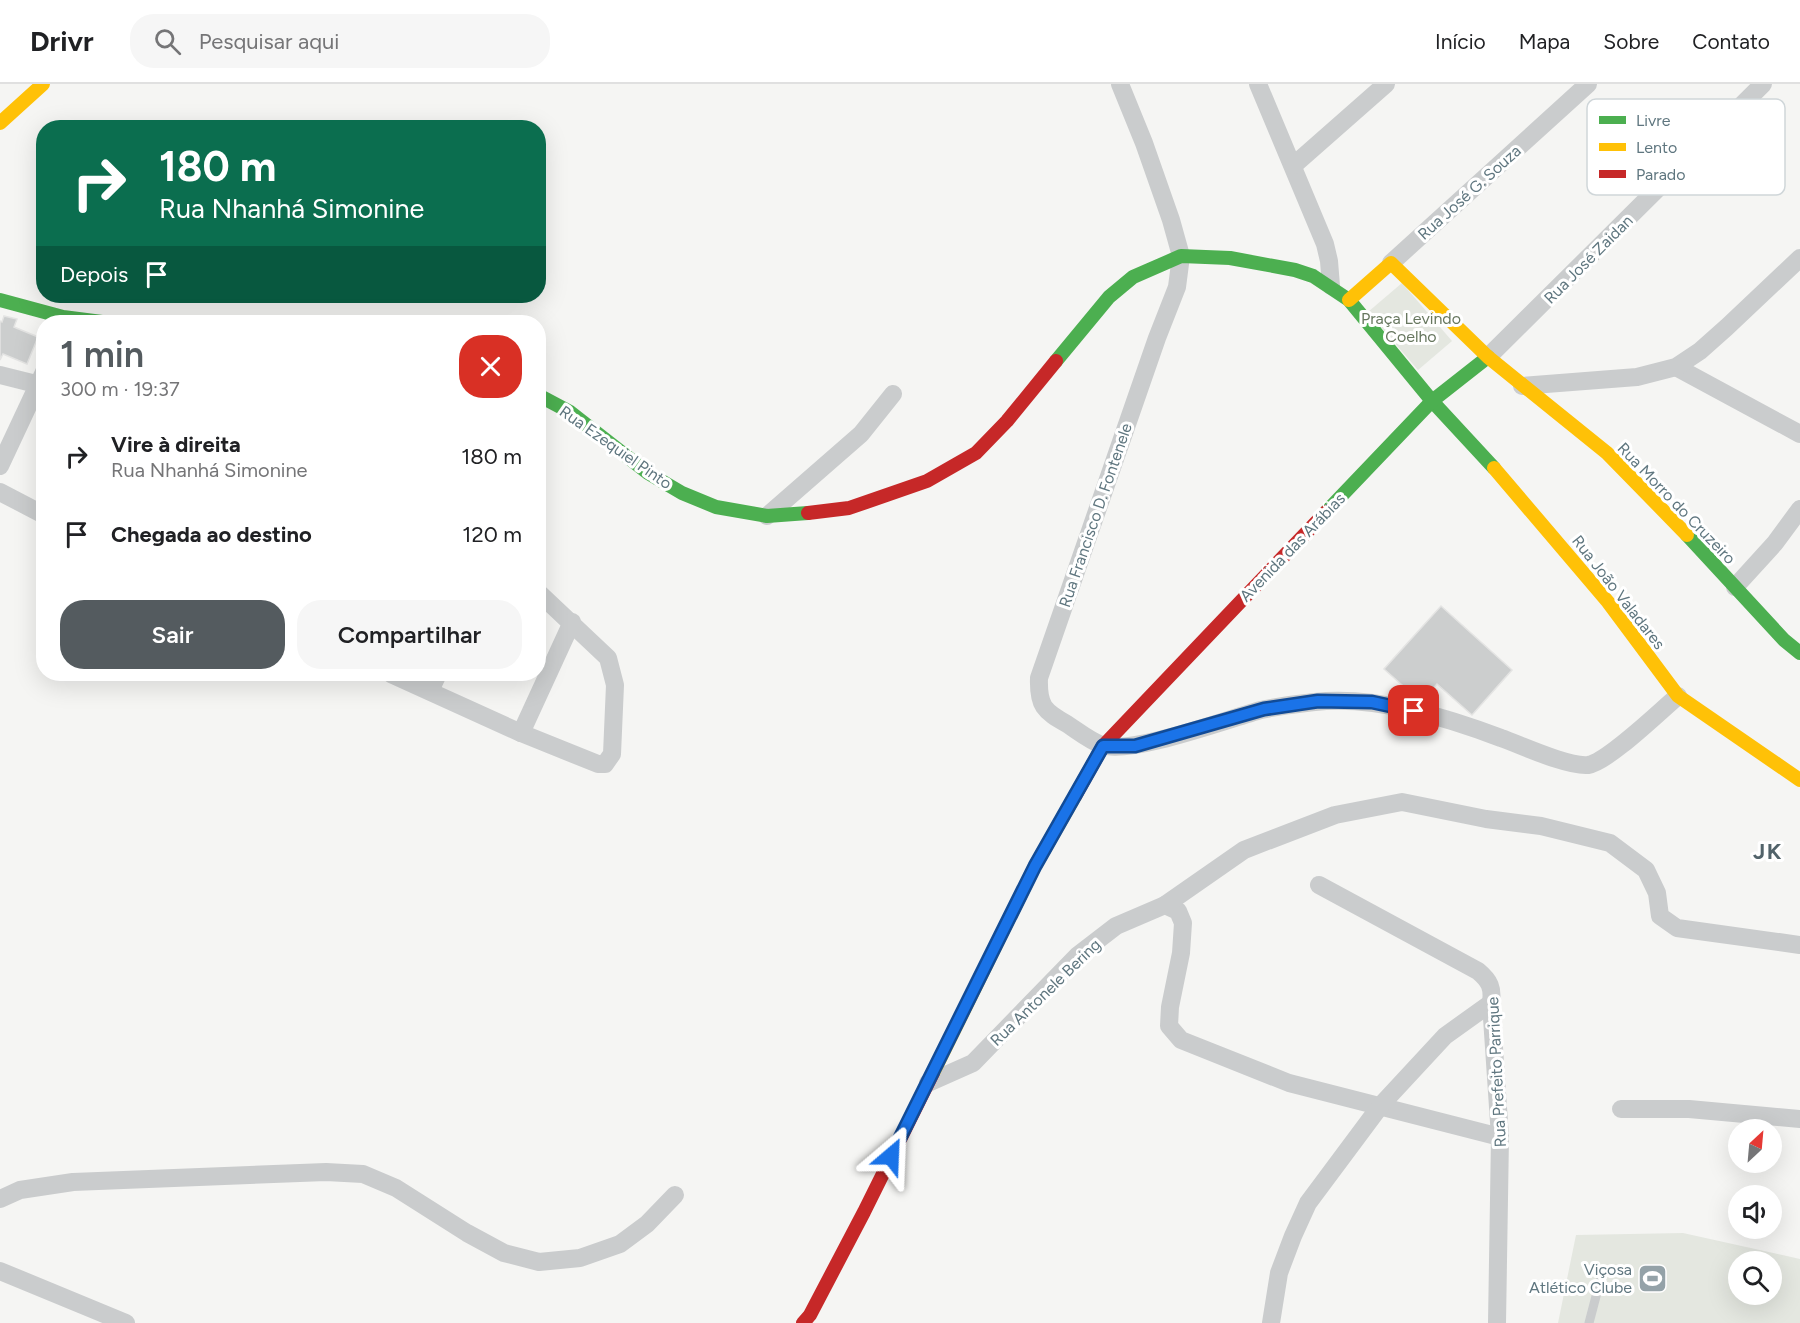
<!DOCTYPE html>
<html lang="pt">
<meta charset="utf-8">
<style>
body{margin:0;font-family:Figtree,sans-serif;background:#f6f6f6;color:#202124;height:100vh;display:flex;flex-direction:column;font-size:22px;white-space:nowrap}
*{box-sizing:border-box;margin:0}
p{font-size:20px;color:#757577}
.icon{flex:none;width:33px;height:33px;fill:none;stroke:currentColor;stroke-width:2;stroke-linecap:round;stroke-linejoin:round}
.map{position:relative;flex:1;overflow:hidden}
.side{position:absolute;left:36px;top:231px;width:510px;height:366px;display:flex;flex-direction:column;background:#fff;border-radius:24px;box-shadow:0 6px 24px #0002}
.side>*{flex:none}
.banner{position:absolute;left:36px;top:36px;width:510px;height:183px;border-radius:24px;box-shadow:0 6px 24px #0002;background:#0b6e4f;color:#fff;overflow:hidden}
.needle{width:39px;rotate:26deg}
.buttons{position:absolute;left:1728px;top:1035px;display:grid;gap:12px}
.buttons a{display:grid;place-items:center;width:54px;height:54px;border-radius:50%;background:#fff;box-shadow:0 6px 24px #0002;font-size:30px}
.pin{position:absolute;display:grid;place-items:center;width:51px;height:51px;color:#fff;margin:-26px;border-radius:12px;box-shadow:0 3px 9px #0006}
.me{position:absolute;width:66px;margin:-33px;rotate:26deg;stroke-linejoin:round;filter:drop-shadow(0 0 4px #0008)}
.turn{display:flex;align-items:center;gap:21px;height:126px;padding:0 24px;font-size:27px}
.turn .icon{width:78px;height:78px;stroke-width:2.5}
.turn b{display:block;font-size:42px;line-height:51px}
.then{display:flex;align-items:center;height:57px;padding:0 24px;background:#0003;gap:12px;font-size:22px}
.round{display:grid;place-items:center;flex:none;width:63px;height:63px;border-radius:24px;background:#f6f6f6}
.overview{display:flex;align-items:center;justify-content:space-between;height:102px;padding:0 24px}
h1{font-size:36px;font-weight:600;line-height:45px;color:#545b5f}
.cta{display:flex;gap:12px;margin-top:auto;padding:12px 24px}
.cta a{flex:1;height:69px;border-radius:24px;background:#545b5f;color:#fff;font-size:24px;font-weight:600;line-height:69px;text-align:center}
.cta a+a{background:#f6f6f6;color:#202124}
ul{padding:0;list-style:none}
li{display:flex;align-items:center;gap:18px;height:78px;padding:0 24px}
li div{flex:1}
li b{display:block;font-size:22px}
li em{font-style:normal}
header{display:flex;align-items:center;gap:36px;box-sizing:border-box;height:84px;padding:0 30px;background:#fff;border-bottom:2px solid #e0e0e0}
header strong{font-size:28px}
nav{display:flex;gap:33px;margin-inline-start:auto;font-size:21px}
.search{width:420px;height:54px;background:#f6f6f6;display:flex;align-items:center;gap:15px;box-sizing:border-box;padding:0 21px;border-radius:24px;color:#757577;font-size:22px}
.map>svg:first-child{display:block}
.green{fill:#e4e7e0;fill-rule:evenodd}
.building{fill:#cccece;stroke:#e4e4e3;stroke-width:1.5}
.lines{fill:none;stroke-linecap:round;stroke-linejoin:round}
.lane{stroke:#cacccd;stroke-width:9}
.street{stroke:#cacccd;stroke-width:18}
.fast{stroke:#4caf50;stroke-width:14}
.slow{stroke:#ffc107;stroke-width:14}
.jam{stroke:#c62828;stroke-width:14}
.route-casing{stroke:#114b97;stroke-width:15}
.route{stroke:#1a73e8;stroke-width:10}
.labels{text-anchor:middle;stroke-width:6;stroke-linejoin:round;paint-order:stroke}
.street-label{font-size:16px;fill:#5f767f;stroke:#fff}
.park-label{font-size:16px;fill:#67775f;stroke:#fff}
.poi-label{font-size:16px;fill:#5f767f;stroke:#fff;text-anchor:end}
.district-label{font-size:22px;font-weight:bold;letter-spacing:1.5px;fill:#52636a;stroke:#fff}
.key{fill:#fff;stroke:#cfd6d9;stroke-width:1.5}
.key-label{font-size:16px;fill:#5f767f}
</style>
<header>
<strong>Drivr</strong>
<div class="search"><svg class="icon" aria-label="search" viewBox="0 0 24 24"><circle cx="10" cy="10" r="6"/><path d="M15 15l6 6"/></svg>Pesquisar aqui</div>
<nav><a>Início</a><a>Mapa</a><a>Sobre</a><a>Contato</a></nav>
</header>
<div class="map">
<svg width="1800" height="1239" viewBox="0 0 1800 1239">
<rect width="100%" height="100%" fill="#f5f5f3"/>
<g class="green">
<polygon points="1402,199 1452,257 1418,286 1368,228"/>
<path d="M1683,1149L1800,1175V1239H1558L1576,1151ZM1738,1178H1772V1210H1738Z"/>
</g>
<g class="building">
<polygon points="4,232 17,235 14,243 38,253 27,280 3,270 0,276 0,237 2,238"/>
<polygon points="1441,522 1512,586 1472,631 1437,600 1422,617 1419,616 1384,585"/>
</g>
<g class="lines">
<polyline class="lane" points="1589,1239 1600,1197"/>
<g class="street">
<path d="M1120,0L1144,59L1171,136L1181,172L1177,203L1157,254L1039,594C1038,622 1044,627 1067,640C1078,647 1090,657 1102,661C1131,671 1228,635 1261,626C1278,622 1298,620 1315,618C1375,611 1446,633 1501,654C1521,661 1568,683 1588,681C1608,678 1660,627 1678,612"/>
<polyline points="1258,0 1325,160 1329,177 1331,202"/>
<polyline points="1294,81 1386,0"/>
<polyline points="1391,179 1588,0"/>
<polyline points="1488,273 1763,0"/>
<polyline points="1676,283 1800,350"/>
<polyline points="0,291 44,302"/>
<polyline points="1522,302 1637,293 1676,283 1700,267 1727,243 1800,174"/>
<polyline points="0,382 44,288"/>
<polyline points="0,408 44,431"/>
<polyline points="767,432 861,350 893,310"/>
<polyline points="1735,503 1775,459 1800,425"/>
<polyline points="391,590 521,649 598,680 605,680 612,670 615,601 608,574 538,508"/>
<polyline points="430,607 438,590"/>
<polyline points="521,649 572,538"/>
<path d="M1319,801L1478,887C1490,897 1493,904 1491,919L1500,1053L1497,1239"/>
<polyline points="1165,821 1178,827 1183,839 1181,869 1170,923 1169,942 1181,956 1289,999 1500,1053"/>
<polyline points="928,999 973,979 1077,872 1116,842 1165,821 1244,766 1335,731 1402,718 1486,735 1541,742 1610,759 1646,786 1657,809 1660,832 1677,844 1800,861"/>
<polyline points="1621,1025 1689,1025 1800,1035"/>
<polyline points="0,1115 20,1106 73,1098 326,1088 363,1090 396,1104 467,1149 504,1169 539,1178 580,1174 620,1160 647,1140 675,1111"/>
<polyline points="0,1187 126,1239"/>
<polyline points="1271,1239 1279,1189 1293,1152 1308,1119 1381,1021 1445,952 1491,919"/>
</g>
<g class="fast">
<polyline points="0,216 63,233 102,238"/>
<polyline points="1056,277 1109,213 1133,193 1181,172 1230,174 1295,186 1313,192 1349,216 1432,317 1494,384"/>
<polyline points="538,311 570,328 648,389 682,409 716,423 767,432 808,429"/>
<polyline points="1326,428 1432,317 1488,273"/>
<polyline points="1687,451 1784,556 1800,569"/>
</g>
<g class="slow">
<polyline points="0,39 43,0"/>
<polyline points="1349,216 1391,179 1488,273 1607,369 1687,451"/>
<polyline points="1494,384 1608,518 1678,612 1800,696"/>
<polyline points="933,989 1035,782 1075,712"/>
</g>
<g class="jam">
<polyline points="808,429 849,424 927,397 976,369 1007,337 1056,277"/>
<polyline points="1075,712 1103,662 1326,428"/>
<polyline points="803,1239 810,1231 864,1128 933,989"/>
</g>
</g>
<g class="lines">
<defs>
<polyline id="route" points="891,1072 1035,782 1103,662 1135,662 1264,625 1318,617 1372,618 1414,627"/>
</defs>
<use href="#route" class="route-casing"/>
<use href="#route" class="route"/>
</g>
<defs>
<symbol id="stadium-square" viewBox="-11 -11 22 22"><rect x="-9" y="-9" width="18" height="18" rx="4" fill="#94a2a8" stroke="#fff"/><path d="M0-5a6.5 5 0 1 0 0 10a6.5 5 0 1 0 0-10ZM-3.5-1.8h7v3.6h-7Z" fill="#fff"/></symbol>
</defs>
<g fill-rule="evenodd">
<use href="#stadium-square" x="1636" y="1178" width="33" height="33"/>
</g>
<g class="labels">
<g class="street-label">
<text transform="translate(1469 108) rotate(-42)" y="6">Rua José G. Souza</text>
<text transform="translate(1588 175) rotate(-45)" y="6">Rua José Zaidan</text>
<text transform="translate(616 363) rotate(35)" y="6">Rua Ezequiel Pinto</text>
<text transform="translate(1677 419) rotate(46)" y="6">Rua Morro do Cruzeiro</text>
<text transform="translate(1095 431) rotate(-71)" y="6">Rua Francisco D. Fontenele</text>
<text transform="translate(1292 463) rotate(-46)" y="6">Avenida das Arábias</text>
<text transform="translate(1619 508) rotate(52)" y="6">Rua João Valadares</text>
<text transform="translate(1045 908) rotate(-44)" y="6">Rua Antonele Bering</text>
<text transform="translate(1496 988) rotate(-93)" y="6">Rua Prefeito Parrique</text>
</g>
<g class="park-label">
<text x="1411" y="240">Praça Levindo<tspan x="1411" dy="18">Coelho</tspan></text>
</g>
<g class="poi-label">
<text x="1632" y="1191">Viçosa<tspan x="1632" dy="18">Atlético Clube</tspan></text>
</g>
<g class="district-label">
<text x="1768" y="775">JK</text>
</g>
</g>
<rect x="1587" y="15" width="198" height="96" rx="9" class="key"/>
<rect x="1599" y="32" width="27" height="8" fill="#4caf50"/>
<rect x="1599" y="59" width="27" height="8" fill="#ffc107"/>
<rect x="1599" y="86" width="27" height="8" fill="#c62828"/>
<g class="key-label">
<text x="1636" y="42">Livre</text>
<text x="1636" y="69">Lento</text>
<text x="1636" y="96">Parado</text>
</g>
</svg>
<div class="buttons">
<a><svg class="needle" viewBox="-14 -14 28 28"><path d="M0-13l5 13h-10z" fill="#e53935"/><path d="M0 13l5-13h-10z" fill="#757577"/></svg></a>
<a><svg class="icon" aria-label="sound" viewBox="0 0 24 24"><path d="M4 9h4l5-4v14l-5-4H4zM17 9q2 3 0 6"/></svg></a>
<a><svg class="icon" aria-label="search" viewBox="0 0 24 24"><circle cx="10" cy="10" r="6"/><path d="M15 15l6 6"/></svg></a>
</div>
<div class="pin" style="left:1414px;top:627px;background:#d93025"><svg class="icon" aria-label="arrive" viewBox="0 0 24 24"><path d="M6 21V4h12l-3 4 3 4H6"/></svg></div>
<svg class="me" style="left:891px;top:1072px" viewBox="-20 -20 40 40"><path d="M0-17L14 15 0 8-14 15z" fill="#1a73e8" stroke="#fff" stroke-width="4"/></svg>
<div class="banner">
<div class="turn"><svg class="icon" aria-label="right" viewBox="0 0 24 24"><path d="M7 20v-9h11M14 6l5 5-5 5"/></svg><div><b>180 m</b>Rua Nhanhá Simonine</div></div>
<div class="then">Depois<svg class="icon" aria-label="arrive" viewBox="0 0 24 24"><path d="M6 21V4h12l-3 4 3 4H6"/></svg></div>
</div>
<section class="side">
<div class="overview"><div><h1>1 min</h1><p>300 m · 19:37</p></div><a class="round" style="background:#d93025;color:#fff"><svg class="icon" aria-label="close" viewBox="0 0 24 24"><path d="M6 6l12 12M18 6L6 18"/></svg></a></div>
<ul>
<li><svg class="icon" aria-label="right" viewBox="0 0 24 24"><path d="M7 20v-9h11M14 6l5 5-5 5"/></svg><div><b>Vire à direita</b><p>Rua Nhanhá Simonine</p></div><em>180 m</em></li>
<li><svg class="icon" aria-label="arrive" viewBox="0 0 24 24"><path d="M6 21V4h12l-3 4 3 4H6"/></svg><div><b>Chegada ao destino</b></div><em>120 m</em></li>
</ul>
<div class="cta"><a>Sair</a><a>Compartilhar</a></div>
</section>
</div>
